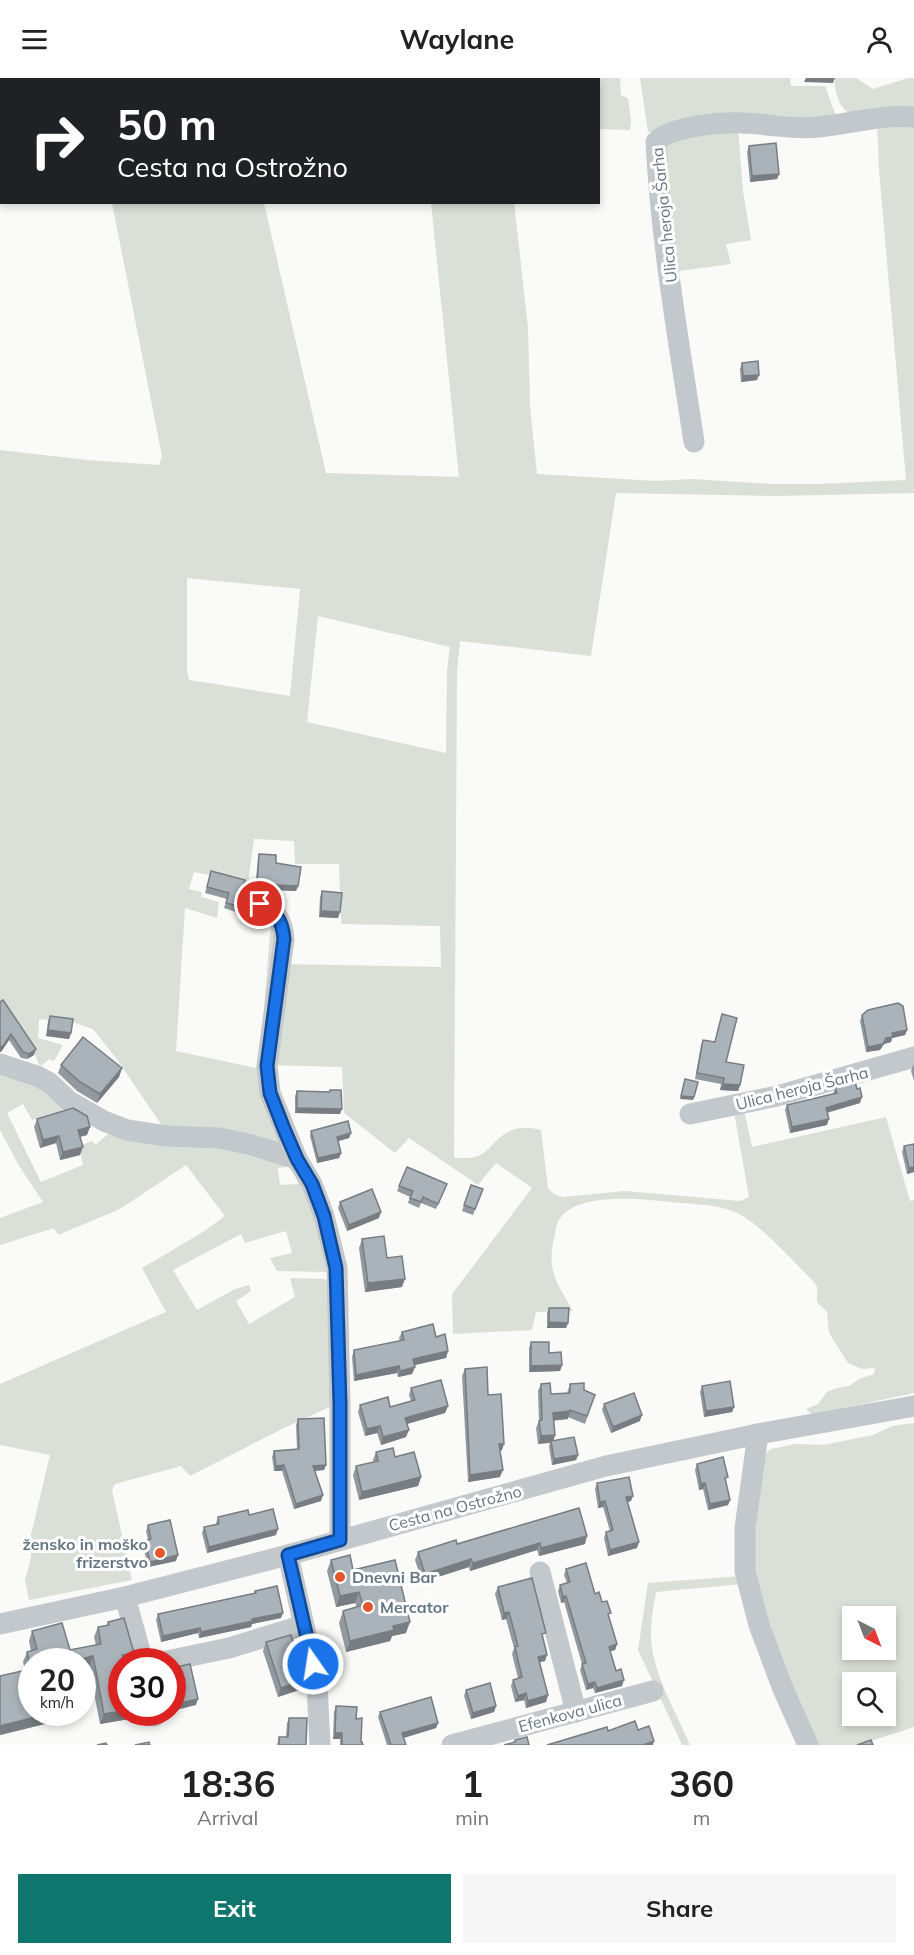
<!DOCTYPE html>
<meta charset="utf-8">
<style>
body{margin:0;font-family:Mulish,sans-serif;background:#f6f6f6;color:#222;height:100vh;display:flex;flex-direction:column;font-size:22px;white-space:nowrap}
*{box-sizing:border-box;margin:0}
p{font-size:20px;color:#767676}
.icon{flex:none;width:33px;height:33px;fill:none;stroke:currentColor;stroke-width:2;stroke-linecap:round;stroke-linejoin:round}
.map{position:relative;height:1667px;overflow:hidden}
.details{display:flex;flex-direction:column;background:#fff;flex:1}
.details>*{flex:none}
.hud{position:absolute;left:0px;top:0px;width:600px;height:126px;box-shadow:0 3px 9px #0003;background:#202124;color:#fff;overflow:hidden}
.needle{width:39px;rotate:138deg}
.buttons{position:absolute;left:842px;top:1528px;display:grid;gap:12px}
.buttons a{display:grid;place-items:center;width:54px;height:54px;border-radius:0px;background:#fff;box-shadow:0 3px 9px #0003;font-size:30px}
.speed{position:absolute;left:18px;top:1570px;display:flex;gap:12px;font-size:30px;font-weight:700;text-align:center}
.speed>*{display:grid;place-content:center;width:78px;height:78px;border-radius:50%;background:#fff;box-shadow:0 3px 9px #0003;line-height:1}
.speed small{font-size:15px;font-weight:400}
.speed .limit{border:9px solid #d22;background:#fff;color:#111}
.pin{position:absolute;display:grid;place-items:center;width:51px;height:51px;color:#fff;margin:-26px;border:3px solid #fff;border-radius:50%;box-shadow:0 2px 6px #0007}
.me{position:absolute;width:66px;margin:-33px;rotate:347deg;stroke-linejoin:round;filter:drop-shadow(0 0 4px #0008)}
.turn{display:flex;align-items:center;gap:21px;height:126px;padding:0 18px;font-size:27px}
.turn .icon{width:78px;height:78px;stroke-width:2.5}
.turn b{display:block;font-size:42px;line-height:51px}
.eta{display:flex;justify-content:space-evenly;align-items:center;height:102px;text-align:center}
.eta b{font-size:36px;font-weight:700;line-height:42px}
.button{display:flex;gap:12px;margin-top:auto;padding:12px 18px}
.button a{flex:1;height:69px;border-radius:0px;background:#0f766e;color:#fff;font-size:24px;font-weight:700;line-height:69px;text-align:center}
.button a+a{background:#f6f6f6;color:#222}
header{display:flex;justify-content:space-between;align-items:center;height:78px;padding:0 18px;background:#fff;font-size:27px;font-weight:700}
.map>svg:first-child{display:block}
.green{fill:#dadfd7;fill-rule:evenodd}
.lines{fill:none;stroke-linecap:round;stroke-linejoin:round}
.stream{stroke:#bbc7cb;stroke-width:4.5}
.minor{stroke:#c3c8cc;stroke-width:21}
.wall{fill:#929a9f}
.shaded-wall{fill:#777d82}
.building{fill:#aab3b9;stroke:#777d82;stroke-width:1.5}
.route-casing{stroke:#114b97;stroke-width:15}
.route{stroke:#1a73e8;stroke-width:10}
.poi-dot{fill:#e4572e;stroke:#fff;stroke-width:2}
.labels{text-anchor:middle;stroke-width:6;stroke-linejoin:round;paint-order:stroke}
.street-label{font-size:16px;fill:#657683;stroke:#fff}
.poi-label{font-size:16px;font-weight:bold;fill:#657683;stroke:#fff;text-anchor:start}
</style>
<header><svg class="icon" aria-label="menu" viewBox="0 0 24 24"><path d="M4 6h16M4 12h16M4 18h16"/></svg>Waylane<svg class="icon" aria-label="person" viewBox="0 0 24 24"><circle cx="12" cy="8" r="4"/><path d="M4 21q1-7 8-7t8 7"/></svg></header>
<div class="map">
<svg width="914" height="1667" viewBox="0 0 914 1667">
<rect width="100%" height="100%" fill="#fafaf8"/>
<g class="green">
<polygon points="360,0 620,0 621,17 628,20 631,42 630,52 599,51 598,2 349,1"/>
<polygon points="640,0 790,0 791,8 825,8 836,38 648,54"/>
<path d="M835,0H856L873,11L908,0H914V35C902,36 865,42 856,39C840,34 834,15 835,0Z"/>
<path d="M897,41L914,42V415L776,418L616,415L591,578L460,563L457,594L454,1080C462,1080 475,1081 482,1076C486,1074 490,1069 493,1066C509,1050 518,1047 541,1052L548,1110L554,1116L563,1119L625,1113L740,1123L749,1119L734,1034L744,1032L752,1069L886,1039L910,1123L914,1122V1315L812,1337L806,1331L818,1326L827,1314L837,1310L849,1308L859,1301L874,1296L875,1290L862,1291L848,1285L829,1255L827,1234L817,1224V1209L814,1204C795,1185 759,1144 735,1134C716,1126 692,1126 671,1124C642,1121 581,1114 561,1139C557,1143 556,1150 555,1156C546,1191 555,1202 573,1233L536,1234L532,1252L453,1256L452,1216L532,1110L496,1085L478,1107L409,1060L395,1075L344,1035L342,989L270,987L277,947L284,886L441,889L440,848L341,846L339,786H295L294,763L254,761L248,805L194,794L189,811L202,814L201,819L219,824L217,840L185,830L176,973L256,990L261,966L271,844L240,843L241,838L266,837L277,846L280,855V875L262,996L267,1016L286,1065L284,1072L219,1057L167,1055L116,980L93,951L75,945L39,941L38,960L63,967L54,983L49,981L42,987H39L34,974L0,924V372L87,382L159,387L162,378L112,125H264L326,395L459,399L431,125L514,124L528,250L530,329L537,396L656,403L691,401L770,406H818L906,402L879,92L877,43ZM187,500L300,511L290,618L189,602L187,592ZM318,538L450,569L447,593L446,675L307,644Z"/>
<polygon points="738,49 743,113 751,162 726,166 731,186 672,194 661,64"/>
<polygon points="0,993 30,1002 64,1027 62,1033 32,1042 23,1026 7,1035 41,1104 83,1087 79,1068 92,1063 95,1067 112,1053 184,1061 295,1088 278,1090 280,1107 298,1106 297,1096 309,1110 327,1194 277,1193 270,1180 292,1175 286,1153 245,1165 241,1156 173,1192 197,1232 235,1211 249,1207 251,1213 236,1223 249,1246 295,1219 290,1200 325,1201 332,1207 334,1327 288,1348 190,1398 181,1388 115,1406 112,1412 132,1502 29,1522 25,1502 31,1479 30,1461 50,1377 0,1367 0,1306 166,1234 142,1190 203,1154 225,1138 186,1087 120,1131 58,1157 54,1150 0,1167 0,1140 43,1124 18,1086 0,1052"/>
<path d="M914,1345V1649L859,1667H817L801,1642L750,1503L762,1379L771,1371L796,1366L823,1367L873,1357L892,1348ZM852,1539H885V1572H852ZM852,1605H885V1638H852Z"/>
<path d="M741,1498L742,1506L656,1514C653,1532 649,1551 652,1570C657,1603 677,1636 690,1667H682L638,1572L648,1505Z"/>
</g>
<g class="lines">
<g class="stream">
<polyline points="315,2 326,0"/>
<polyline points="0,42 2,42"/>
</g>
<g class="minor">
<path d="M694,364C679,265 661,164 656,64C670,48 722,44 744,45C769,46 793,52 818,49C850,46 882,36 914,39"/>
<path d="M260,826C278,837 282,840 284,861L267,988L270,1015L297,1081L312,1106L324,1138L337,1190L340,1326V1462"/>
<polyline points="0,986 37,998 50,1005 69,1023 104,1043 127,1052 166,1058 220,1060 252,1067 297,1081"/>
<polyline points="690,1036 777,1018 914,979"/>
<polyline points="758,1356 745,1450 745,1493 759,1547 783,1611 808,1667"/>
<polyline points="288,1477 317,1605 320,1667"/>
<polyline points="540,1494 576,1634"/>
<polyline points="125,1519 143,1584"/>
<polyline points="0,1546 125,1519 288,1477 606,1388 758,1356 914,1328"/>
<polyline points="162,1584 229,1570 304,1547"/>
<polyline points="154,1635 154,1638"/>
<polyline points="452,1667 653,1613"/>
</g>
</g>
<g class="wall">
<polygon points="749,68 779,96 777,101 750,104 747,74"/>
<polygon points="742,285 757,302 741,304 740,291"/>
<polygon points="259,776 276,785 298,808 296,813 255,811 258,781"/>
<polygon points="211,793 238,828 236,834 224,830 227,821 205,815"/>
<polygon points="322,813 338,840 319,839 320,819"/>
<polygon points="0,924 34,977 27,981 21,980 9,962 1,974"/>
<polygon points="722,936 726,984 740,1007 738,1013 720,1012 721,1006 695,1001 701,967 703,962 715,964"/>
<polygon points="862,937 907,952 905,957 892,960 891,964 884,966 880,972 866,974 860,943"/>
<polygon points="50,938 71,955 69,961 46,958 48,943"/>
<polygon points="61,987 122,990 119,999 97,1025 77,1013 58,995"/>
<polygon points="913,987 914,987 914,1003 911,993"/>
<polygon points="835,1010 860,1025 827,1035 827,1047 790,1055 785,1032 787,1027 833,1016"/>
<polygon points="330,1012 340,1036 295,1035 295,1018 297,1013 329,1014"/>
<polygon points="37,1041 87,1057 80,1059 80,1077 60,1082 56,1065 40,1070 34,1049"/>
<polygon points="311,1053 351,1055 349,1060 338,1063 341,1075 339,1080 317,1085 310,1058"/>
<polygon points="904,1068 914,1094 907,1096 902,1074"/>
<polygon points="407,1089 447,1106 436,1131 421,1125 419,1130 408,1125 410,1119 397,1113"/>
<polygon points="471,1107 483,1111 473,1137 462,1133"/>
<polygon points="340,1124 379,1140 347,1153 338,1130"/>
<polygon points="362,1161 387,1180 402,1209 365,1214 359,1170"/>
<polygon points="549,1230 568,1245 566,1250 547,1250 547,1235"/>
<polygon points="402,1254 436,1259 448,1273 446,1280 414,1287 415,1289 412,1296 398,1299 397,1295 354,1303 352,1279 354,1272 400,1263 399,1260"/>
<polygon points="531,1264 549,1275 562,1287 560,1293 529,1294 529,1270"/>
<polygon points="465,1291 488,1317 502,1372 500,1373 500,1399 468,1404 462,1298"/>
<polygon points="541,1306 551,1316 567,1315 570,1306 595,1317 585,1346 568,1339 568,1341 554,1342 555,1357 553,1363 578,1377 576,1382 552,1387 549,1369 550,1365 538,1366 536,1350 539,1343 538,1313"/>
<polygon points="702,1308 734,1329 732,1334 704,1339 700,1314"/>
<polygon points="411,1310 448,1328 445,1335 407,1346 406,1359 381,1367 377,1355 365,1358 358,1334 360,1327 390,1329 411,1323 409,1317"/>
<polygon points="604,1326 640,1343 611,1355 602,1332"/>
<polygon points="298,1341 326,1387 324,1392 315,1393 321,1423 294,1431 282,1393 274,1393 272,1379 274,1373 297,1371 296,1347"/>
<polygon points="376,1374 395,1379 421,1399 418,1408 359,1422 353,1397 356,1388 374,1384 373,1382"/>
<polygon points="697,1386 726,1405 730,1422 728,1427 708,1432 703,1411 699,1412 695,1392"/>
<polygon points="597,1405 631,1423 628,1424 637,1470 608,1478 604,1460 606,1454 610,1453 603,1429 598,1430 595,1411"/>
<polygon points="579,1430 585,1466 539,1478 537,1472 470,1493 469,1489 422,1504 415,1482 418,1474 457,1466"/>
<polygon points="249,1437 276,1457 207,1475 202,1455 204,1449 216,1446 216,1445 218,1439"/>
<polygon points="148,1447 176,1483 148,1489 143,1468 145,1463 148,1462 146,1453"/>
<polygon points="331,1482 353,1492 406,1555 392,1558 390,1563 346,1574 339,1545 343,1533 357,1529 355,1525 336,1529 327,1493"/>
<polygon points="566,1491 595,1516 602,1524 609,1539 617,1566 615,1572 610,1573 622,1608 595,1615 593,1610 586,1612 580,1592 582,1586 564,1524 561,1525 558,1513 560,1507 567,1505 564,1497"/>
<polygon points="498,1509 543,1561 545,1583 540,1584 548,1617 546,1624 526,1630 524,1622 515,1624 511,1608 513,1602 518,1600 512,1576 514,1570 506,1541 502,1542 495,1516"/>
<polygon points="255,1513 281,1540 252,1546 251,1549 199,1560 198,1555 161,1564 156,1542 158,1536 254,1515"/>
<polygon points="108,1544 122,1584 122,1635 131,1635 129,1641 100,1646 89,1589 82,1590 82,1584 32,1584 57,1643 0,1657 0,1598 25,1592 23,1584 27,1574 31,1573 29,1563 32,1553 70,1572 96,1567 94,1559 98,1549 107,1547"/>
<polygon points="266,1564 302,1611 278,1619 263,1573"/>
<polygon points="466,1612 496,1628 494,1634 471,1641 464,1618"/>
<polygon points="336,1628 356,1641 361,1664 363,1667 340,1667 340,1661 333,1661 334,1634"/>
<polygon points="380,1634 438,1645 436,1650 403,1660 406,1667 387,1667 378,1639"/>
<polygon points="289,1640 306,1667 277,1667 279,1659 286,1659 287,1645"/>
</g>
<g class="shaded-wall">
<polygon points="806,0 835,0 833,5 804,4"/>
<polygon points="779,96 777,101 750,104 752,98"/>
<polygon points="759,297 757,302 741,304 743,298"/>
<polygon points="257,806 298,808 296,813 255,811"/>
<polygon points="321,833 340,834 338,840 319,839"/>
<polygon points="48,952 71,955 69,961 46,958"/>
<polygon points="907,952 905,957 892,960 891,964 884,966 880,972 866,974 868,969 886,960 892,955"/>
<polygon points="11,956 9,962 1,974 0,974 0,969"/>
<polygon points="36,971 34,977 27,981 29,976"/>
<polygon points="122,990 119,999 97,1025 100,1016"/>
<polygon points="723,1006 740,1007 738,1013 720,1012"/>
<polygon points="681,1018 694,1019 693,1022 680,1021"/>
<polygon points="862,1019 860,1025 824,1035 826,1030"/>
<polygon points="297,1030 342,1031 340,1036 295,1035"/>
<polygon points="829,1041 827,1047 790,1055 792,1049"/>
<polygon points="90,1049 87,1057 75,1060 78,1052"/>
<polygon points="351,1055 349,1060 335,1064 337,1059"/>
<polygon points="59,1058 56,1065 40,1070 43,1062"/>
<polygon points="83,1069 80,1077 60,1082 63,1074"/>
<polygon points="341,1075 339,1080 317,1085 318,1080"/>
<polygon points="914,1089 914,1094 907,1096 909,1090"/>
<polygon points="381,1134 379,1140 347,1153 349,1147"/>
<polygon points="405,1201 402,1209 365,1214 368,1205"/>
<polygon points="549,1244 568,1245 566,1250 547,1250"/>
<polygon points="448,1273 446,1280 411,1288 413,1281"/>
<polygon points="562,1287 560,1293 529,1294 531,1288"/>
<polygon points="399,1288 397,1295 354,1303 356,1297"/>
<polygon points="415,1289 412,1296 398,1299 400,1293"/>
<polygon points="448,1328 445,1335 403,1347 405,1340"/>
<polygon points="734,1329 732,1334 704,1339 706,1333"/>
<polygon points="570,1333 568,1341 550,1343 553,1335"/>
<polygon points="642,1337 640,1343 611,1355 613,1349"/>
<polygon points="380,1348 377,1355 365,1358 367,1351"/>
<polygon points="409,1352 406,1359 381,1367 383,1359"/>
<polygon points="555,1357 553,1364 538,1366 541,1358"/>
<polygon points="499,1366 504,1366 502,1372 496,1373"/>
<polygon points="578,1377 576,1382 552,1387 554,1381"/>
<polygon points="284,1387 282,1393 274,1393 276,1388"/>
<polygon points="326,1387 324,1392 311,1393 313,1388"/>
<polygon points="503,1392 500,1399 468,1404 470,1397"/>
<polygon points="421,1399 418,1408 359,1422 362,1414"/>
<polygon points="705,1405 703,1411 699,1412 701,1406"/>
<polygon points="323,1417 321,1423 294,1431 296,1426"/>
<polygon points="633,1418 631,1423 624,1425 626,1419"/>
<polygon points="730,1422 728,1427 708,1432 710,1426"/>
<polygon points="605,1423 603,1429 598,1430 600,1424"/>
<polygon points="278,1451 276,1457 207,1475 209,1469"/>
<polygon points="587,1458 585,1466 539,1478 541,1470"/>
<polygon points="639,1464 637,1470 608,1478 610,1472"/>
<polygon points="540,1465 537,1472 470,1493 473,1485"/>
<polygon points="178,1477 176,1483 148,1489 150,1484"/>
<polygon points="471,1481 469,1489 422,1504 425,1496"/>
<polygon points="359,1514 355,1525 336,1529 340,1518"/>
<polygon points="566,1518 564,1524 561,1525 563,1519"/>
<polygon points="509,1534 506,1541 502,1542 504,1535"/>
<polygon points="283,1535 281,1540 252,1546 251,1549 199,1560 201,1554 252,1541"/>
<polygon points="410,1544 406,1555 392,1558 390,1563 346,1574 350,1563 393,1548"/>
<polygon points="200,1550 198,1555 161,1564 163,1558"/>
<polygon points="617,1566 615,1572 607,1574 609,1569"/>
<polygon points="134,1575 130,1584 122,1584 122,1577"/>
<polygon points="547,1577 545,1583 536,1585 538,1579"/>
<polygon points="93,1578 89,1589 82,1590 82,1584 70,1584"/>
<polygon points="305,1602 302,1611 278,1619 281,1610"/>
<polygon points="624,1602 622,1608 595,1615 597,1610"/>
<polygon points="595,1604 593,1610 586,1612 588,1606"/>
<polygon points="526,1615 524,1622 515,1624 518,1618"/>
<polygon points="548,1617 546,1624 526,1630 528,1623"/>
<polygon points="198,1621 196,1627 172,1633 172,1627"/>
<polygon points="496,1628 494,1634 471,1641 473,1635"/>
<polygon points="122,1633 122,1635 131,1635 129,1641 100,1646 104,1636"/>
<polygon points="51,1635 60,1635 57,1643 0,1657 0,1648"/>
<polygon points="438,1645 436,1650 400,1661 402,1655"/>
<polygon points="335,1655 342,1655 340,1661 333,1661"/>
<polygon points="654,1663 653,1667 643,1667"/>
</g>
<g class="building">
<polygon points="776,65 779,96 752,98 749,68"/>
<polygon points="758,283 759,297 743,298 742,285"/>
<polygon points="259,776 276,777 276,785 301,789 298,808 257,806"/>
<polygon points="211,793 245,802 238,828 226,825 229,815 207,809"/>
<polygon points="322,813 342,815 340,834 321,833"/>
<polygon points="3,922 36,971 29,976 23,974 11,956 3,968 0,969 0,924"/>
<polygon points="898,925 903,928 907,952 892,955 893,959 886,960 883,966 868,969 862,937 868,932"/>
<polygon points="722,936 737,940 726,984 744,987 740,1007 723,1006 724,1000 697,995 703,962 715,964"/>
<polygon points="50,938 73,941 71,955 48,952"/>
<polygon points="83,959 122,990 100,1016 80,1004 61,987"/>
<polygon points="685,1001 698,1004 694,1019 681,1018"/>
<polygon points="855,1004 857,1011 860,1010 862,1019 826,1030 829,1041 792,1049 787,1027 837,1015 835,1010"/>
<polygon points="330,1012 341,1012 342,1031 297,1030 297,1013 330,1014"/>
<polygon points="73,1030 87,1038 90,1049 78,1052 83,1069 63,1074 59,1058 43,1062 37,1041"/>
<polygon points="348,1043 351,1055 337,1059 341,1075 318,1080 311,1053"/>
<polygon points="914,1066 914,1089 909,1090 904,1068"/>
<polygon points="407,1089 447,1106 438,1126 423,1119 421,1124 410,1120 413,1113 399,1108"/>
<polygon points="471,1107 483,1111 475,1131 464,1127"/>
<polygon points="372,1111 381,1134 349,1147 340,1124"/>
<polygon points="384,1158 387,1180 402,1178 405,1201 368,1205 362,1161"/>
<polygon points="549,1230 569,1230 568,1245 549,1244"/>
<polygon points="433,1246 436,1259 445,1256 448,1273 413,1281 415,1289 400,1293 399,1288 356,1297 354,1272 404,1262 402,1254"/>
<polygon points="531,1264 549,1264 549,1275 561,1274 562,1287 531,1288"/>
<polygon points="487,1289 488,1317 501,1316 504,1366 499,1366 503,1392 470,1397 465,1291"/>
<polygon points="441,1302 448,1328 405,1340 409,1352 383,1359 380,1348 367,1351 360,1327 388,1319 390,1329 415,1322 411,1310"/>
<polygon points="730,1303 734,1329 706,1333 702,1308"/>
<polygon points="550,1305 551,1316 570,1315 570,1306 584,1305 584,1312 595,1317 587,1338 570,1332 570,1333 553,1335 555,1357 541,1358 539,1343 542,1342 541,1306"/>
<polygon points="634,1315 642,1337 613,1349 604,1326"/>
<polygon points="324,1340 326,1387 313,1388 323,1417 296,1426 284,1387 276,1388 274,1373 299,1371 298,1341"/>
<polygon points="574,1359 578,1377 554,1381 551,1363"/>
<polygon points="393,1370 395,1379 414,1374 421,1399 362,1414 356,1388 378,1383 376,1374"/>
<polygon points="723,1379 728,1399 725,1400 730,1422 710,1426 705,1405 701,1406 697,1386"/>
<polygon points="629,1399 633,1418 626,1419 639,1464 610,1472 606,1454 613,1452 605,1423 600,1424 597,1405"/>
<polygon points="579,1430 587,1458 541,1470 540,1465 473,1485 471,1481 425,1496 418,1474 456,1462 457,1466"/>
<polygon points="273,1431 278,1451 209,1469 204,1449 219,1446 218,1439 248,1432 249,1437"/>
<polygon points="170,1442 178,1477 150,1484 145,1463 151,1461 148,1447"/>
<polygon points="350,1477 353,1492 395,1482 410,1544 393,1548 394,1552 350,1563 343,1533 363,1527 359,1514 340,1518 331,1482"/>
<polygon points="586,1485 595,1516 599,1514 602,1524 607,1523 611,1535 608,1536 617,1566 609,1569 616,1593 621,1591 624,1602 597,1610 595,1604 588,1606 582,1586 586,1585 566,1518 563,1519 560,1507 570,1504 566,1491"/>
<polygon points="532,1500 546,1555 542,1556 547,1577 538,1579 548,1617 528,1623 526,1615 518,1618 513,1602 522,1599 515,1569 518,1568 509,1534 504,1535 498,1509"/>
<polygon points="277,1508 283,1535 252,1541 253,1543 201,1554 200,1550 163,1558 158,1536 256,1515 255,1513"/>
<polygon points="124,1540 134,1575 122,1577 124,1584 122,1584 122,1633 104,1636 93,1578 70,1584 32,1584 32,1635 51,1635 0,1648 0,1598 31,1591 27,1574 37,1571 32,1553 62,1545 70,1572 101,1566 98,1549 109,1547 108,1544"/>
<polygon points="291,1557 305,1602 281,1610 266,1564"/>
<polygon points="190,1586 198,1621 172,1627 172,1590"/>
<polygon points="490,1605 496,1628 473,1635 466,1612"/>
<polygon points="431,1619 438,1645 402,1655 406,1667 391,1667 380,1634"/>
<polygon points="336,1628 357,1629 356,1641 362,1640 361,1664 362,1664 363,1667 342,1667 342,1655 335,1655"/>
<polygon points="289,1640 307,1640 306,1667 279,1667 279,1659 288,1659"/>
<polygon points="635,1643 638,1652 649,1648 654,1663 643,1667 547,1667 607,1649 608,1653"/>
<polygon points="527,1659 529,1667 504,1667 515,1664 515,1662"/>
<polygon points="871,1662 873,1667 857,1667"/>
<polygon points="149,1664 150,1667 135,1667"/>
<polygon points="106,1665 107,1667 97,1667"/>
</g>
<g class="lines">
<defs>
<path id="route" d="M260,826C277,837 282,840 284,861L267,988L270,1015L284,1051L297,1081L312,1106L324,1138L336,1190L340,1326V1462L288,1477L313,1586"/>
</defs>
<use href="#route" class="route-casing"/>
<use href="#route" class="route"/>
</g>
<g class="poi-dot">
<circle cx="160" cy="1475" r="6"/>
<circle cx="340" cy="1499" r="6"/>
<circle cx="368" cy="1529" r="6"/>
</g>
<g class="labels">
<g class="street-label">
<text transform="translate(664 137) rotate(-96)" y="6">Ulica heroja Šarha</text>
<text transform="translate(802 1010) rotate(-14)" y="6">Ulica heroja Šarha</text>
<text transform="translate(455 1430) rotate(-15)" y="6">Cesta na Ostrožno</text>
<text transform="translate(570 1635) rotate(-15)" y="6">Efenkova ulica</text>
</g>
<g class="poi-label">
<text x="148" y="1472" text-anchor="end">žensko in moško<tspan x="148" dy="18">frizerstvo</tspan></text>
<text x="352" y="1505">Dnevni Bar</text>
<text x="380" y="1535">Mercator</text>
</g>
</g>
</svg>
<div class="buttons">
<a><svg class="needle" viewBox="-14 -14 28 28"><path d="M0-13l5 13h-10z" fill="#e53935"/><path d="M0 13l5-13h-10z" fill="#767676"/></svg></a>
<a><svg class="icon" aria-label="search" viewBox="0 0 24 24"><circle cx="10" cy="10" r="6"/><path d="M15 15l6 6"/></svg></a>
</div>
<div class="speed"><div>20<small>km/h</small></div><div class="limit">30</div></div>
<div class="pin" style="left:260px;top:826px;background:#d93025"><svg class="icon" aria-label="arrive" viewBox="0 0 24 24"><path d="M6 21V4h12l-3 4 3 4H6"/></svg></div>
<svg class="me" style="left:313px;top:1586px" viewBox="-20 -20 40 40"><circle r="17" fill="#1a73e8" stroke="#fff" stroke-width="3"/><path d="M0-11L8 9 0 5-8 9z" fill="#fff"/></svg>
<div class="hud">
<div class="turn"><svg class="icon" aria-label="right" viewBox="0 0 24 24"><path d="M7 20v-9h11M14 6l5 5-5 5"/></svg><div><b>50 m</b>Cesta na Ostrožno</div></div>
</div>
</div>
<section class="details">
<div class="eta">
<div><b>18:36</b><p>Arrival</p></div>
<div><b>1</b><p>min</p></div>
<div><b>360</b><p>m</p></div>
</div>
<div class="button"><a>Exit</a><a>Share</a></div>
</section>
